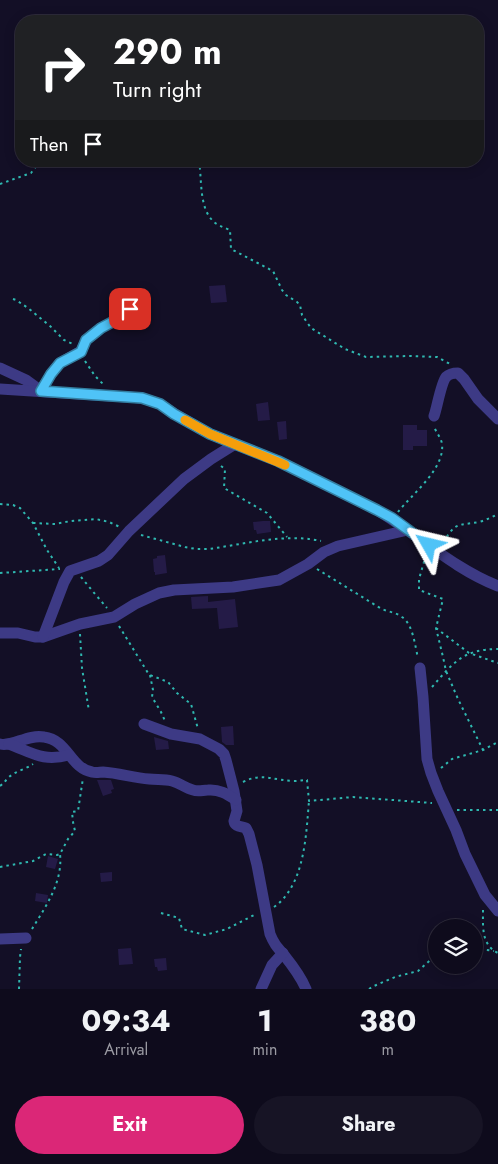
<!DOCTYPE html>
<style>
body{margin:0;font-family:Jost,sans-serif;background:#171425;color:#f1f3f6;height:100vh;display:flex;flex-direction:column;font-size:19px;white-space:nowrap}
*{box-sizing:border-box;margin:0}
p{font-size:16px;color:#9b9ba3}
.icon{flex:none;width:28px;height:28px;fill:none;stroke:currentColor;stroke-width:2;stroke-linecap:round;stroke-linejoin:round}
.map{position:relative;height:989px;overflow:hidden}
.panel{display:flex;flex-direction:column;background:#0e0b1c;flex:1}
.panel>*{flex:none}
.top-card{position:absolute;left:15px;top:15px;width:469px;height:152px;border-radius:20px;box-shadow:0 2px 12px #0003,0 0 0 1px #2e2b3b;background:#202124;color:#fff;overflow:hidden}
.controls{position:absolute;left:428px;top:919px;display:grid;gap:10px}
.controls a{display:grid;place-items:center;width:55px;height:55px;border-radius:50%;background:#0e0b1c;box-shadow:0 2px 12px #0003,0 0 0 1px #2e2b3b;font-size:25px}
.pin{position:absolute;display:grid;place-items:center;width:42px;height:42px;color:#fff;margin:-21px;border-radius:10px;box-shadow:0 2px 8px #0006}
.me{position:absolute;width:55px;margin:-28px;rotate:307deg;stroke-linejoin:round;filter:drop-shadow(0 0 4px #0008)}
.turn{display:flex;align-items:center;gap:18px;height:105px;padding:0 15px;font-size:22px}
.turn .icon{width:65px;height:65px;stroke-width:2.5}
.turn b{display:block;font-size:35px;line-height:42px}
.then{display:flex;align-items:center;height:48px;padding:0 15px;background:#0003;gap:10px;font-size:19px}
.eta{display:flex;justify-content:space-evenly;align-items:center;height:85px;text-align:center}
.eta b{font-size:30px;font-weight:700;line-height:35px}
.primary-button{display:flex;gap:10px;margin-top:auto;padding:10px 15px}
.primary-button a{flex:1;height:58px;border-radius:30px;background:#db2777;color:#fff;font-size:20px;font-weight:700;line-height:58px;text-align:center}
.primary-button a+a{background:#171425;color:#f1f3f6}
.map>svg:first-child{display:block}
.building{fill:#241b47}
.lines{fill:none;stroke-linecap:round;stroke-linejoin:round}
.path{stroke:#2fb8b0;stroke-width:2;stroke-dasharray:2.5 4;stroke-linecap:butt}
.minor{stroke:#3d3a85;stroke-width:11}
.route-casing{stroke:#337fa1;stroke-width:12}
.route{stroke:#4fc3f7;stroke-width:9}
.slow{stroke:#f59e0b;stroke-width:9}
</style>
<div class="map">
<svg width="498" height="989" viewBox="0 0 498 989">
<rect width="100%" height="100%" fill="#130f26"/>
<g class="building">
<polygon points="225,285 227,302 211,303 209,286"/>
<polygon points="268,402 270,420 258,421 256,404"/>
<polygon points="286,421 287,439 279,440 277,422"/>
<polygon points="403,425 417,425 417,430 427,430 427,446 413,446 413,450 403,450"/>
<polygon points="263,521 270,521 271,532 257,534 256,530 254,530 253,522"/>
<polygon points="165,555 167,573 155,575 155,572 154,572 153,559 157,558 157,556"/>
<polygon points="208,596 208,602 235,599 238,627 219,629 217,608 192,609 191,597"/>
<polygon points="233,726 234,745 226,745 222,742 221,727"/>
<polygon points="154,737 168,741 169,749 156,750"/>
<polygon points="97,780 111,780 114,789 111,790 112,793 103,796"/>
<polygon points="48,856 58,859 55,869 46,867"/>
<polygon points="112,872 112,881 101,882 100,873"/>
<polygon points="36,893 48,895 47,903 35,901"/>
<polygon points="131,948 133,964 119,965 118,949"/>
<polygon points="166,958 167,970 158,971 157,967 155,967 154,959"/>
</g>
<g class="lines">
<g class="path">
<path d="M199,161C202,179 199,206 212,220C216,225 223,227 230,230L231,249L273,271L282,290L286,295L297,302L300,305L302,315L311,328L345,349L366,357L410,356L437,357L450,364"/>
<polyline points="0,184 31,173 40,161"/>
<polyline points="13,299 16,300 28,308 50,326 64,340 73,344"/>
<polyline points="85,361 95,376 104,385"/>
<polyline points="221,466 225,469 224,488 267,513 287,537"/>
<polyline points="0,504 13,505 20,508 33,523 47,550 59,568"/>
<path d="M398,512C412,494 445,469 442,444C441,437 436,433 434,426"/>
<polyline points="33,523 55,524 71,521 96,519 109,522 120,527"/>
<path d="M141,535L185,547L196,549H209C245,544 285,533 321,541"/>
<path d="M443,542C457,521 457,526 479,522C486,520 492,517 498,514"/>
<polyline points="426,555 419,579 419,590 443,599 436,628 443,657 446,671 458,699 483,750"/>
<path d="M317,569L380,608C387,612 396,612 402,617C413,624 415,646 418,658"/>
<polyline points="0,573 60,569"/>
<polyline points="81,577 95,594 107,608"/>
<polyline points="119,626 148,673 150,675 168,682 177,693 191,704 198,729"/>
<polyline points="436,628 469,653 498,663"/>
<polyline points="80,634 82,668 89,711"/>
<polyline points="150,675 153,690 152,697 161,712 165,721"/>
<path d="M432,687C453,663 463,649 498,649"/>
<polyline points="441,768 452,759 483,750 498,742"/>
<path d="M243,782C262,772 275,781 295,781C299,781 303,780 307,780L309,801L353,797L432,803"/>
<path d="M0,786C4,783 6,780 9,777C16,771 26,769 33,764"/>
<polyline points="457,810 498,810"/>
<polyline points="0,867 33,861 46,854 57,855 60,854 68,839 75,831 73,822 72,812 78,811 83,778"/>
<path d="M274,907C305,885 306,835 309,801"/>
<path d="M483,910C483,926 481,945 498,953"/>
<polyline points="161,913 179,918 182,929 205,935 227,929 256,914"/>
<path d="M32,929C46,906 63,882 60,854"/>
<polyline points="474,948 494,951"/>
<polyline points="19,989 20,957 21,949"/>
<polyline points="369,989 374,986 395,977 418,971 436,955"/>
</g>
<g class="minor">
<polyline points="0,368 26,380 41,391 51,374 60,363 81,351 87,339 101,328 116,320 130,309"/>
<path d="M0,389L142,398L160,404L175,414L210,434L278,461L377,510C417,534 454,569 498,586"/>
<path d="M434,416C437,408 441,383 446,377C449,374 453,373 458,373L464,379L478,399L498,419"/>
<polyline points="0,633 18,633 35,637 43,637 80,624 114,617 135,604 159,593 174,590 233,587 279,580 308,564 324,552 338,546 408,530"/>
<polyline points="43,637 64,582 70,571 99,561 108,555 129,531 184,479 211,459 235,444"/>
<polyline points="420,668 423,697 427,759 431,773 438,791 456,830 465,854 485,895 498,911"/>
<path d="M144,724L171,734L200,739L219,749L224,754L226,760L234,791L237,811L234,821C235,827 241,826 246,828L249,834L257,865L270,934C274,944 277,947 284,955C292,965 301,977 306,989"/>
<path d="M0,744C12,747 28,734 44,737C68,740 70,768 92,772C96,773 100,772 103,772C119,773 134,778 149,779C157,780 164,779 172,781C180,783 185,788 193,790C198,792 203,790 208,790C219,789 227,794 236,800"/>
<path d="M9,744C33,753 43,762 69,755"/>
<polyline points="0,939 26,938"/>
<polyline points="261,989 272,965 283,953"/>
</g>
</g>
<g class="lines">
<defs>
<polyline id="route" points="130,309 116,320 101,328 86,340 81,352 60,363 51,374 41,391 142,398 160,404 174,414 210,434 278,461 377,510 392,518 429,545"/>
</defs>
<use href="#route" class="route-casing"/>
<use href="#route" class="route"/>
<polyline class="slow" points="185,420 210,434 285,465"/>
</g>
</svg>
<div class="controls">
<a><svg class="icon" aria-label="layers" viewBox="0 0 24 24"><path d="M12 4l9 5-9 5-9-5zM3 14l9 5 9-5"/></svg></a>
</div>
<div class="pin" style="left:130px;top:309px;background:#d93025"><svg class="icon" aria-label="arrive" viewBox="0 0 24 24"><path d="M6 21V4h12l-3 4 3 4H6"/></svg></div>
<svg class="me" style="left:429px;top:545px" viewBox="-20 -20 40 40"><path d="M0-17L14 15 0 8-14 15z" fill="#4fc3f7" stroke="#fff" stroke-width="4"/></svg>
<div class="top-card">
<div class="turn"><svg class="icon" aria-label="right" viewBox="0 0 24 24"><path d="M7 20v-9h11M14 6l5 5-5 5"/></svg><div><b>290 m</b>Turn right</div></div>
<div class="then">Then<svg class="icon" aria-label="arrive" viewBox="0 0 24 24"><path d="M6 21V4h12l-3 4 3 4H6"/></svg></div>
</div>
</div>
<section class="panel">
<div class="eta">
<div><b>09:34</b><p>Arrival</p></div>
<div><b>1</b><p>min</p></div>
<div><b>380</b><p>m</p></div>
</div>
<div class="primary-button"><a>Exit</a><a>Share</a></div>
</section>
